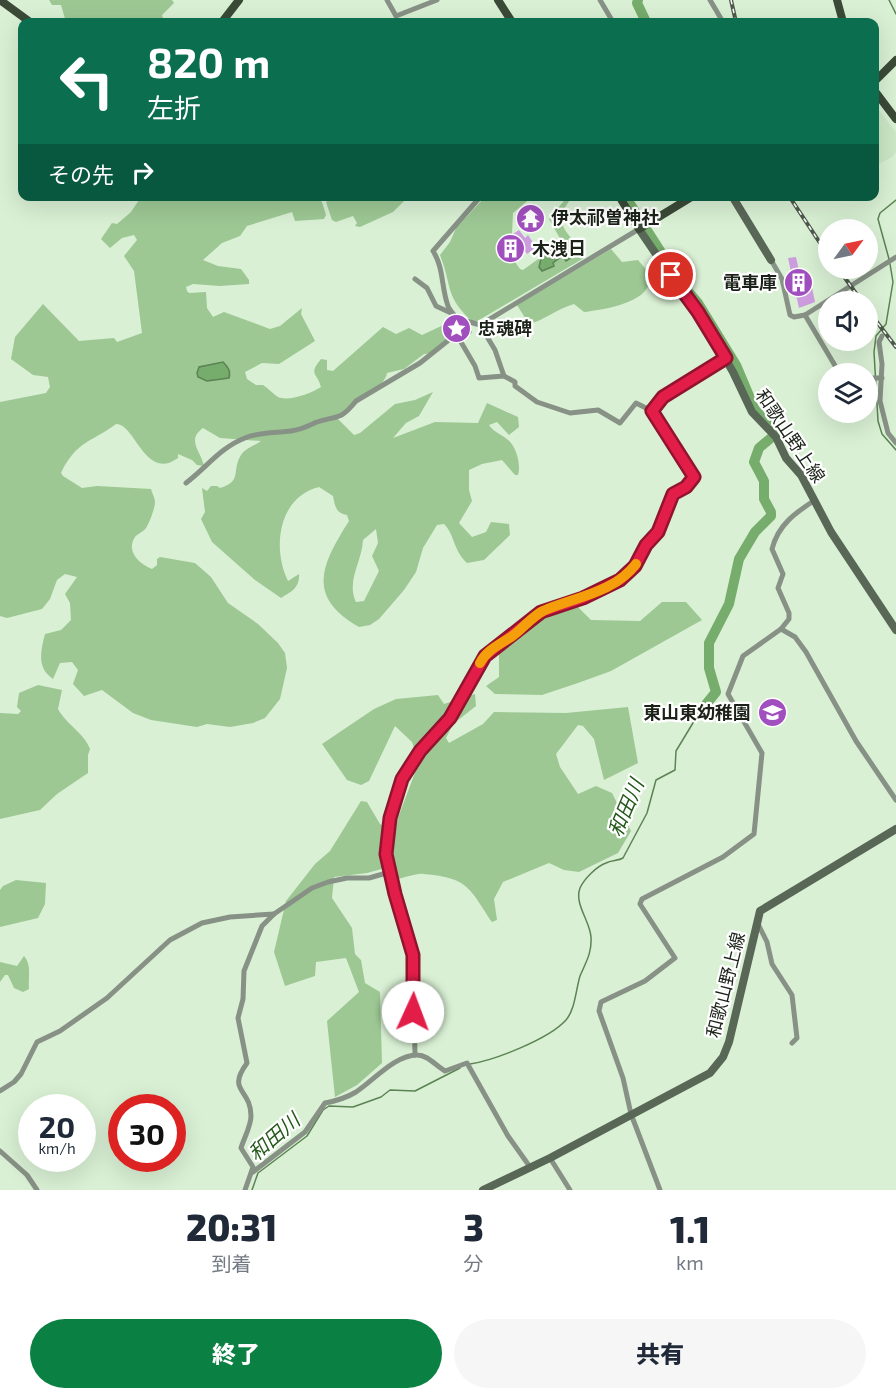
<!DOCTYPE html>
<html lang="ja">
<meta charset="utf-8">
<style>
body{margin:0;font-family:"Exo 2","Noto Sans JP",sans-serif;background:#f6f6f7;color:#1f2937;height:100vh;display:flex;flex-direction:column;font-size:22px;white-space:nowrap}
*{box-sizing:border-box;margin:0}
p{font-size:20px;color:#747a83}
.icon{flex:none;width:33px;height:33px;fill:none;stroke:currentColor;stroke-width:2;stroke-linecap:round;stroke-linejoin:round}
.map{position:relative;height:1190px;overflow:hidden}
.sheet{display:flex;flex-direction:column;background:#fff;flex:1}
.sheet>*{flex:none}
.banner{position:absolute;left:18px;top:18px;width:861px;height:183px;border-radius:12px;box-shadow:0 6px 24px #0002;background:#0b6e4f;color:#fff;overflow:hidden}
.needle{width:39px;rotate:57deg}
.buttons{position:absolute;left:818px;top:219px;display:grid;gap:12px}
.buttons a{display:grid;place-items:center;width:60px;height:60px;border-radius:50%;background:#fff;box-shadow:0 6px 24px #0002;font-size:30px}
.speed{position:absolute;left:18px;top:1094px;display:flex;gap:12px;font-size:30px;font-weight:700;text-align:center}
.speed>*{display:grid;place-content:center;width:78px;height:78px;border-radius:50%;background:#fff;box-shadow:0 6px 24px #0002;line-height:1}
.speed small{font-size:15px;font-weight:400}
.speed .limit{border:9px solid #d22;background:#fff;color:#111}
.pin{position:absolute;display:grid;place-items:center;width:51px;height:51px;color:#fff;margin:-26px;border:3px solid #fff;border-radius:50%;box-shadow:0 2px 6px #0007}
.me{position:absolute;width:66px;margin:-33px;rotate:2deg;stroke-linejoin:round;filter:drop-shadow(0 0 4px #0008)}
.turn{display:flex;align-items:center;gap:21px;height:126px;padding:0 30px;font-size:27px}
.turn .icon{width:78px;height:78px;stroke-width:2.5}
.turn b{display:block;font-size:42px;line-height:51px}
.then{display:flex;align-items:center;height:57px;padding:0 30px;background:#0003;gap:12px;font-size:22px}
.eta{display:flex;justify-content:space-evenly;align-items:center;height:102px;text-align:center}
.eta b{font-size:36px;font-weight:800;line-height:42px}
.button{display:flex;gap:12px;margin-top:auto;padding:12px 30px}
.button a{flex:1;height:69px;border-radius:36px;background:#0b8043;color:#fff;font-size:24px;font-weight:800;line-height:69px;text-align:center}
.button a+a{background:#f6f6f7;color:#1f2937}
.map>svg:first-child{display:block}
.built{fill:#cbe7c5}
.green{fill:#9dc894;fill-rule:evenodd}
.water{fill:#76ac6c;stroke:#5b8353;stroke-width:1.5}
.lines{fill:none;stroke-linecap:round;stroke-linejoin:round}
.stream{stroke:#5b8353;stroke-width:1.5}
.river{stroke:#76ac6c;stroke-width:10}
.building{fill:#cc9cdf}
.street{stroke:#879185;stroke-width:5}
.secondary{stroke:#596757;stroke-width:8}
.primary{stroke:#3a4a37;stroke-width:8}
.rail-casing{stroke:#4d594a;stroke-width:4}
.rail{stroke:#fff;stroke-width:1.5;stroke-dasharray:4.5;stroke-linecap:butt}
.route-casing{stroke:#92132f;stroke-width:15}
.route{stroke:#e11d48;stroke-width:10}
.slow{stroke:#f59e0b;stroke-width:10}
.labels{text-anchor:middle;stroke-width:4.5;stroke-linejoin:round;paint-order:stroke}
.poi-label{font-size:18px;font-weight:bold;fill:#1b2319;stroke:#fff;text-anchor:start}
.street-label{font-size:18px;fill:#1b2319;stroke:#fff}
.water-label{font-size:20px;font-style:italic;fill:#24591a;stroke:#fff}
</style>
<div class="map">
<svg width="896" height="1190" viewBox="0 0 896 1190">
<rect width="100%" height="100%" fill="#d9f0d4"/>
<polygon class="built" points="874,104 896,132 896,152 892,157 879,164 875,158"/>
<g class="green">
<polygon points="49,0 172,0 174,3 162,15 164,22 144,21 108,22 101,20 66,22 61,5 52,5"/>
<path d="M314,196L322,202L326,215L324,219L295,221L292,212L247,226L240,236L222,243L203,260L218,266L241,269L249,280V284L220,286L193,284L186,287L187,291L189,293L206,292L207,308L213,317L224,312L270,329L280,326L302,308L301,314L315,341L279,364L262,363L245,372L247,379L256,385H263C268,388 273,394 278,397C289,402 312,393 321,387C317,372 308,375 321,359L327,360V370L333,371L383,327L396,334L409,328L422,335L452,321L459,325V332L436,353L424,354L404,369L387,373C386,387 349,407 338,419L354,435L360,433L395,404L415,400L433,392L419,416L406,423L393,438L435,422L478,423L487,403L518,417L519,427L509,435L497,422L489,425C495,434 505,435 511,443C517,450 521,466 518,475H515L502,460L482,464L469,470V490L472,501L459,523L472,537L486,532L491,522L509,524L510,535L484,560L467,563C453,550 455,535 444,524L437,525L423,548L416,572L404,590L379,619L370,625L359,627C306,597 321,565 349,521L347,515C336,513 335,507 333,496L319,487C278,497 272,549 288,581L299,574C300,588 291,592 281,598L255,580L212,542L201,519L205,512L202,488L207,491L211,486H217L220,488C243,481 231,471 241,455C246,448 254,446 261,441L220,438L203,428C186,440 201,451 204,466L197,465L192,460L178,454V458C145,482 135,423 116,424C92,442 76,441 61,473L63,476L82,488L97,486L151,489C152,493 155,498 155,502C155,508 149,524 146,528C143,532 137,534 135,537C125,552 141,565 152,569L157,565V559L160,557L195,563L211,577L228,603L258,624L278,643L285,653L287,668L280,699L265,718L253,723L230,727L207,724L197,727L151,720L133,713L102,690L84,696L73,684L78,670L72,662L60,663L53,679C36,668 41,650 45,634L61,630L71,620L70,603L65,594L77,577L65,574L57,580L50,599L42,609L7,618L0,616V402L46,393L50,387L48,377L33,375L11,359L15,337L43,304L79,341L114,338L117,342L142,333L134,271L124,256L137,240L134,235L122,238L110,248L101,239L112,223L117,224L131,212L141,197ZM376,529L378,543L372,556L379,571L364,601L356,602C346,581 362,562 363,540Z"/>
<polygon points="328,197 329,196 408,197 393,212 360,227 355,226 357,223 353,216 336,222 332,220 326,202 329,200"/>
<path d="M485,197H532L513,213L512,234L504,246L520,269L523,270L562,242L549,219L567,197H572C548,229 572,230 584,258L474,323C444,296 453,288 440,255L450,242L456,228Z"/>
<path d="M611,249L622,262L638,260C641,264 648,270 649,276C655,302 601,310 584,312L574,304C556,309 545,320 529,324L517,305Z"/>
<polygon points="662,602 686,602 702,620 611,671 578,683 542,695 495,694 486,686 499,677 499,653 541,619 578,607 591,620 640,621"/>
<path d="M38,685L62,690L58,709C67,725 84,733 90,749L88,755V773L57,794L40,810L0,819V713L18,714L21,711L17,707L19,693Z"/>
<path d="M475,694L476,706L453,724L446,738L449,743L483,724L494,712L566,713L628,707L638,763L604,780L594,739L583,726L578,725L556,754L560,767L578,794L596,786L612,793L631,831L618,853L579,872L564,870L549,863L503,882L494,899L497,920L492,922C469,888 469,878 424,874C416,873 405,878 397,879L385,868L367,873L334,877L332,898L352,928L355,954L361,960L365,983L380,992L382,1063L357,1085L335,1097L327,1021L359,992L346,958L316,962L315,976L285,986L274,952L286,901L315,864L330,851L361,801L367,802L380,824L393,831L419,762L412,742L395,726L369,781L361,785L347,780L322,744L374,709L396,699L438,695L444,704Z"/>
<polygon points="16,880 46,883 45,904 38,918 0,927 0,890 3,886"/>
<path d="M24,956C32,965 28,977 29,989L23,992L14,988L8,975H5L0,982V962L17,966Z"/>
</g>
<g class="water">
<path d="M568,242L576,251L575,255L566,261L562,256L553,263L554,266L542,271L539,267L541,259L548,253L551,256C559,252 560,246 568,242Z"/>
<path d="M223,362C228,367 231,371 229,378L207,381L198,377L197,373L199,367Z"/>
</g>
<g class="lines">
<g class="stream">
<polyline points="889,0 896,14"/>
<polyline points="889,259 878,219 880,213 896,200"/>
<polyline points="890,264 893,282 886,324 876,336 874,352 878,421 882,434 896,450"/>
<path d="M470,1064C495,1060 549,1039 566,1020C575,1010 576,989 580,976C586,962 592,953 591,937C590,921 574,904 580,888C584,879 597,866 606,863C612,860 618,861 623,858L647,813L656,780L675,770L676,751L699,713"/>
<polyline points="252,1190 258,1173 307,1136 323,1110 329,1106 353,1107 381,1097 390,1090 415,1091 460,1068"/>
</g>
<g class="river">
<polyline points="638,0 637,3 646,22"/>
<polyline points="625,196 680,282 698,303 736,365 755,410 777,429 777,433 759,448 754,462 764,481 764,499 771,512 771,516 755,532 739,559 729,604 709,643 709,668 716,692 699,713"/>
</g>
</g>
<g class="building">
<polygon points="519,230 525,238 528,235 536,247 527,254 521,245 509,254 506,249 518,241 513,234"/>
<polygon points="796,257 800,275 809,273 815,302 799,308 788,258"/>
</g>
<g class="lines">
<g class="street">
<polyline points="387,0 396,16 437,0"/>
<polyline points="600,0 613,22"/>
<polyline points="710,0 723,22"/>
<polyline points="771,260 782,279 790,315 794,317 805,315 896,257"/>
<polyline points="415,279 427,288 436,306 451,313"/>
<polyline points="805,315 840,374"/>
<polyline points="463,320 480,325 639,229"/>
<polyline points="882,336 879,342 882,364 880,401 888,433 896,443"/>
<polyline points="458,337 475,366 479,378 504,376"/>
<polyline points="867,381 873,378 882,378"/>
<polyline points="652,411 663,397 726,359"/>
<path d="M186,483C206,468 221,447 245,438C259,432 275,433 291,431C301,430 308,426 317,422C338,415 340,421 356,401L420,363L455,335L458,337L469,332C463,323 450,313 448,306C441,287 444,268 433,251L481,196"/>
<polyline points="781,629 795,637 806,652 856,741 896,800"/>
<polyline points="757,922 767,942 772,964 792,995 797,1038 792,1043"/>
<polyline points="415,1055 413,955 395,894 386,854 390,818 402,779 420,751 450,718 485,655 541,612 583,598 620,580 635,566 646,545 658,532 673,494 686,487 694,477 652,411 636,403 620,423 598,410 570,413 537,402 515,386 515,382 504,376 495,350 480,325"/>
<polyline points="0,1091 14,1082 21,1074 37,1042 60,1031 107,998 170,940 202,923 230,917 274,914"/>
<polyline points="0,1151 27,1175 37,1190"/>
<polyline points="550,1158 570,1190"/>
<path d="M253,1172L305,1132L325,1103C336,1101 346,1098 356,1092C373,1081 395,1055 417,1055C428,1055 436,1066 445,1071L467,1063L508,1136L530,1167"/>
<path d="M245,1190L253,1167L241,1148C244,1138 251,1126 251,1116C251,1088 226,1092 247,1063L238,1018L243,999L244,971L262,926L274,914L312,888L328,882L347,878H369L390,872"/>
<path d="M660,1190L631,1114L623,1078L599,1011L601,1002L645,981L675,958L640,904L642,899L723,857L754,834L762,753L728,694L743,656L781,629L789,619V613L778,588L783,574L772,549C778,525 795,513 815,500"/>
</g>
<g class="secondary">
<polyline points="732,196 771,260"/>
<polyline points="639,229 679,288 698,312 733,372 752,412 776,437 786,458 801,475 831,532 896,630"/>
<polyline points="483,1190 550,1158 710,1073 723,1057 729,1042 760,911 896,829"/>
</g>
<g class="primary">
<polyline points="0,0 30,22"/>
<polyline points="498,0 512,22"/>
<polyline points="837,0 843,22"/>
<polyline points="222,22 239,0"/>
<polyline points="874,82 896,60"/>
<polyline points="874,90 896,119"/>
<polyline points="619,196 639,229 693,196"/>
</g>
<defs>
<g id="rail">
<polyline points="731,0 736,22"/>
<polyline points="789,196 828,255"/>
<polyline points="838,268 862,302"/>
<polyline points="867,309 896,347"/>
</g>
</defs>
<use href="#rail" class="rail-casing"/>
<use href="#rail" class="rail"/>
</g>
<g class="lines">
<defs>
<polyline id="route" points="413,1012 413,955 395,894 386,854 390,818 402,779 420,751 450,718 485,656 541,612 583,598 620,580 635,566 646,545 658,532 673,494 686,487 694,477 652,411 663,397 726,358 698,312 671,275"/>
</defs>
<use href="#route" class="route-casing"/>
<use href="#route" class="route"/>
<path class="slow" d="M480,663C487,650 499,645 511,637C522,630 531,617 543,611C575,597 614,593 636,564"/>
</g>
<defs>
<symbol id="temple-disc" viewBox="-11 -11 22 22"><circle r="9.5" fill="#a14fbe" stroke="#fff"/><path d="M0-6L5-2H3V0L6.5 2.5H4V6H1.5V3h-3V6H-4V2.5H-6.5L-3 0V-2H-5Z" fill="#fff"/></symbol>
<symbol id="building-disc" viewBox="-11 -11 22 22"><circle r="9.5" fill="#a14fbe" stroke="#fff"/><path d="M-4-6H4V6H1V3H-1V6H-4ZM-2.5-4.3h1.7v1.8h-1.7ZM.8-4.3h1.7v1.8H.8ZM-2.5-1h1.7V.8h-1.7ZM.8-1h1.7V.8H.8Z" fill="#fff"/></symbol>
<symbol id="sight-disc" viewBox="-11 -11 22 22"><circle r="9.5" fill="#a14fbe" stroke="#fff"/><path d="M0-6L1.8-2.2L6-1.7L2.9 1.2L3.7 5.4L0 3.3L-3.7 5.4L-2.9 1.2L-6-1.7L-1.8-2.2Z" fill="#fff"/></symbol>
<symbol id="school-disc" viewBox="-11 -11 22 22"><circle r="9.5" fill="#a14fbe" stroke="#fff"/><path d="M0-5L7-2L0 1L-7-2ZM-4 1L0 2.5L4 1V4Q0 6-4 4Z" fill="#fff"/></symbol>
</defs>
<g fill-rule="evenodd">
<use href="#temple-disc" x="514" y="202" width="33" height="33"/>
<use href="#building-disc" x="494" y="232" width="33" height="33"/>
<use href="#building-disc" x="782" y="266" width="33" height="33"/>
<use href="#sight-disc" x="440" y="312" width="33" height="33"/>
<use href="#school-disc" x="756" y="696" width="33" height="33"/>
</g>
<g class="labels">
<g class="poi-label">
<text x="551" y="224">伊太祁曽神社</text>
<text x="532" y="255">木洩日</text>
<text x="777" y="289" text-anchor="end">電車庫</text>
<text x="478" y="335">忠魂碑</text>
<text x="751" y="719" text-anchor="end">東山東幼稚園</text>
</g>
<g class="street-label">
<text transform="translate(790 436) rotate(56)" y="6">和歌山野上線</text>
<text transform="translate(726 985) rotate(-76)" y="6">和歌山野上線</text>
</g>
<g class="water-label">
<text transform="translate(626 808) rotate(-67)" y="7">和田川</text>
<text transform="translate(274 1137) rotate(-41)" y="7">和田川</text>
</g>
</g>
</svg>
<div class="buttons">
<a><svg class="needle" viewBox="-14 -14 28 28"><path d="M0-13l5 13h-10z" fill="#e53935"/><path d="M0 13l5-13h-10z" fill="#747a83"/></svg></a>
<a><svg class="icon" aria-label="sound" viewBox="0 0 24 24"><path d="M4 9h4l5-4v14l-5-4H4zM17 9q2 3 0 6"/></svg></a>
<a><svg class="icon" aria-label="layers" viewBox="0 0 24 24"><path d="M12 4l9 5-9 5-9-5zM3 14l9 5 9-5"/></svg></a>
</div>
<div class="speed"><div>20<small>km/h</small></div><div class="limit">30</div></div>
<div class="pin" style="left:671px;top:275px;background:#d93025"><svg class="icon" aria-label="arrive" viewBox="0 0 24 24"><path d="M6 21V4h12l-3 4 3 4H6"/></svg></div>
<svg class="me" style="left:413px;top:1012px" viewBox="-20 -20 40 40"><circle r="19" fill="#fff"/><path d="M0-13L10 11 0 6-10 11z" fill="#e11d48"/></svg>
<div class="banner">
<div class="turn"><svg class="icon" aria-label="left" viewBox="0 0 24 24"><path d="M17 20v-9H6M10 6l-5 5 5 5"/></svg><div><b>820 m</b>左折</div></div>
<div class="then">その先<svg class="icon" aria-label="right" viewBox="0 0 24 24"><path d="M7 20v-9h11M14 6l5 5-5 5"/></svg></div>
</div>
</div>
<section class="sheet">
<div class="eta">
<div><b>20:31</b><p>到着</p></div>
<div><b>3</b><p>分</p></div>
<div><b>1.1</b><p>km</p></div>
</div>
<div class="button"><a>終了</a><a>共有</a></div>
</section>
